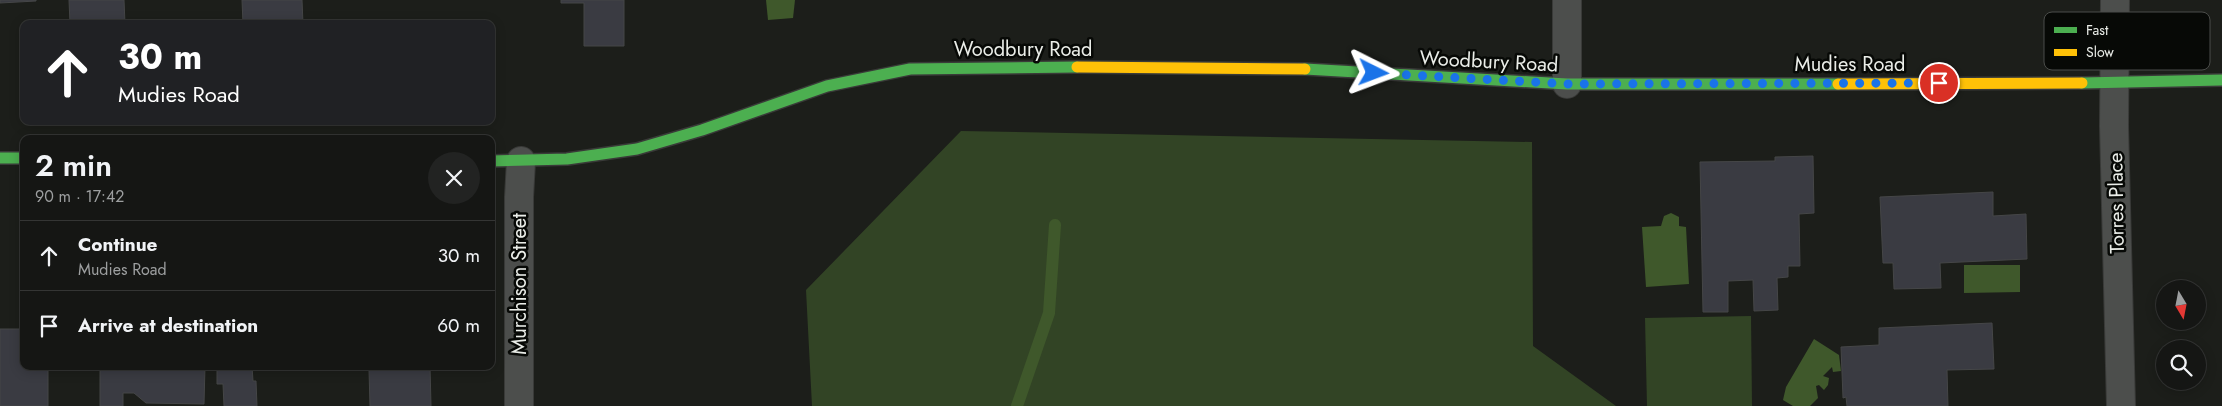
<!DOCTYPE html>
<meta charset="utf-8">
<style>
body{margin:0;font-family:Jost,sans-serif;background:#222322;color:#f1f3f6;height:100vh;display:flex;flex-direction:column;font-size:19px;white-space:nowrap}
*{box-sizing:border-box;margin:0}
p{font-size:16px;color:#9d9fa0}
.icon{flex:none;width:28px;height:28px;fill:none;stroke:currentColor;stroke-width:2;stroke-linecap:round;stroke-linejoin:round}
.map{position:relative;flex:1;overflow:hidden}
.panel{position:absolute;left:20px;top:135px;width:475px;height:235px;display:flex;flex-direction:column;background:#151614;border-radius:10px;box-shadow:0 2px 12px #0003,0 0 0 1px #343534}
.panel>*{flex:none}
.top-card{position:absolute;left:20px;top:20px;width:475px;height:105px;border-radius:10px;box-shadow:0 2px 12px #0003,0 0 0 1px #343534;background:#202124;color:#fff;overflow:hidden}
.needle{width:32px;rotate:170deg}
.fabs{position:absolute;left:2156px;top:280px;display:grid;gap:10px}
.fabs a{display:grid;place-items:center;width:50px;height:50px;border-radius:50%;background:#151614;box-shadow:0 2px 12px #0003,0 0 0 1px #343534;font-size:25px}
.pin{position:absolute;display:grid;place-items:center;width:42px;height:42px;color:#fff;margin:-21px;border:2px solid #fff;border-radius:50%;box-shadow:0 1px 5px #0007}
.me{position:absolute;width:55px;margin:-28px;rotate:93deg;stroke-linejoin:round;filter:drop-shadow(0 0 4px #0008)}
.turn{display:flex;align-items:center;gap:18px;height:105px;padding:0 15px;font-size:22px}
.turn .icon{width:65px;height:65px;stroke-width:2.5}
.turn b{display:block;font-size:35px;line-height:42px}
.round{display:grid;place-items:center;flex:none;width:52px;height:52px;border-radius:26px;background:#222322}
.headline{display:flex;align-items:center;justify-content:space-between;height:85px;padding:0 15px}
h1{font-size:30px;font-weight:600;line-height:38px}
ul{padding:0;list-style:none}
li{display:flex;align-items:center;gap:15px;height:70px;padding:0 15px;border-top:1px solid #343534}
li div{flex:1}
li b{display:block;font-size:19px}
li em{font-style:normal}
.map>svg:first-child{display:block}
.green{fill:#324425}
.water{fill:#3f582b}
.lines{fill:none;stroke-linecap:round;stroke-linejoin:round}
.stream{stroke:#3f582b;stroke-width:12}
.building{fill:#3a3b42;stroke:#454647}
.street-casing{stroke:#393a38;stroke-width:30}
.fast-casing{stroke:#393a38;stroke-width:14}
.slow-casing{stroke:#393a38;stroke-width:14}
.street{stroke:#4c4e4c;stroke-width:28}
.fast{stroke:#4caf50;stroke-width:11}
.slow{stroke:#ffc107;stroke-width:11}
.route{stroke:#1a73e8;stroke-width:9;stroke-dasharray:0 16.2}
.labels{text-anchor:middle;stroke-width:5;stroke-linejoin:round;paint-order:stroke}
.street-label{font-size:20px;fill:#eaede8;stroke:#070906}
.key{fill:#070906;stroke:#4b4d4a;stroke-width:1}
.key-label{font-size:14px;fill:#eaede8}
</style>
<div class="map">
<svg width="2222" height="406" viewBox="0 0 2222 406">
<rect width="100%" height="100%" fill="#1c1e1a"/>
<g class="green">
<polygon points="961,131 1532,142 1533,346 1616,406 812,406 806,290"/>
<polygon points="1751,316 1752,406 1647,406 1645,318"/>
</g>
<g class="water">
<polygon points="766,0 795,0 793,18 768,20"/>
<polygon points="1671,213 1679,217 1679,226 1686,227 1689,284 1646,287 1642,227 1661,226 1664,216"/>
<polygon points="1964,265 2020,265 2020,292 1964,293"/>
<polygon points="1814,339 1839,355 1841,371 1833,372 1832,367 1823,376 1829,378 1828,385 1824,390 1819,385 1816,386 1818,398 1810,406 1793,406 1783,400 1786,387"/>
</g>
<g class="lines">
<polyline class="stream" points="1017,406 1049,313 1055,225"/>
</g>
<g class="building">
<polygon points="0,0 36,0 36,1 0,3"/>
<polygon points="69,0 124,0 125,24 70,24"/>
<polygon points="242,0 302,0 303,24 243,24"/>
<polygon points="561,0 624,0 624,46 584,46 584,3 561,3"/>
<polygon points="1813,156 1814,213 1799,214 1800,266 1788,266 1788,277 1777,278 1778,310 1754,311 1753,280 1728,281 1728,312 1703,312 1700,162 1775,161 1775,157"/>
<polygon points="1993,192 1993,216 2026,214 2027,259 1940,263 1941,288 1894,289 1893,263 1883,263 1880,197"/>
<polygon points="1992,323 1994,369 1947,370 1948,406 1847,406 1846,397 1843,398 1841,347 1879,345 1879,328"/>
<polygon points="0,329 24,329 24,366 48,366 48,406 0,406"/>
<polygon points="100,366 205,366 204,404 146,403 134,393 123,393 123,406 100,406"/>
<polygon points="217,366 252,366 253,381 256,381 257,406 224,406 223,384 217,384"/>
<polygon points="361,366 430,366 431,406 370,406 369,370 361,369"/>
</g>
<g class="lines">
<defs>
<g id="street">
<polyline points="1567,0 1567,84"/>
<polyline points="2115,0 2114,126 2121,406"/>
<polyline points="519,406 519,197 521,161"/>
</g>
<g id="fast">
<polyline points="1305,69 1567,84 1838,84"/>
<polyline points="2082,83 2222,80"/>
<polyline points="0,158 24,158"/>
<polyline points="491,161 567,159 637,149 702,130 827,86 910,69 1077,67"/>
</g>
<g id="slow">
<polyline points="1077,67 1305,69"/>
<polyline points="1838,84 2082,83"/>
</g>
</defs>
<use href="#street" class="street-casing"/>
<use href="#fast" class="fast-casing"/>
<use href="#slow" class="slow-casing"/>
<use href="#street" class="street"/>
<use href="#fast" class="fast"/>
<use href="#slow" class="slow"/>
</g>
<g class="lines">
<polyline class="route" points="1374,73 1568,84 1939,83"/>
</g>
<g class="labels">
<g class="street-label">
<text x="1023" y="56">Woodbury Road</text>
<text transform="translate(1489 61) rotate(3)" y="7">Woodbury Road</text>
<text x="1850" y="71">Mudies Road</text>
<text transform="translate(2116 203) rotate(-91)" y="7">Torres Place</text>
<text transform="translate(519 284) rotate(-90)" y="7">Murchison Street</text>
</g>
</g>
<rect x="2044" y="12" width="166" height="58" rx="8" class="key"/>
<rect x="2054" y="27" width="23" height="6" fill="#4caf50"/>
<rect x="2054" y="49" width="23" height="7" fill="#ffc107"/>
<g class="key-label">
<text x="2086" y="35">Fast</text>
<text x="2086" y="57">Slow</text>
</g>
</svg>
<div class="fabs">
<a><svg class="needle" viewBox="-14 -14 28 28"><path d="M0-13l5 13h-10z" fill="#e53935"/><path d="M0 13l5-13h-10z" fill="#9d9fa0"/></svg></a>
<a><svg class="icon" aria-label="search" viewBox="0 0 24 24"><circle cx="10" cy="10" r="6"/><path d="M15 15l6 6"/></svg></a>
</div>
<div class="pin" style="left:1939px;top:83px;background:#d93025"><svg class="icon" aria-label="arrive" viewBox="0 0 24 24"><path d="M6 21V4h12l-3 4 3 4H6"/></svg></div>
<svg class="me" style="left:1374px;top:73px" viewBox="-20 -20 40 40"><path d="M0-17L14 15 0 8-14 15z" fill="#1a73e8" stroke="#fff" stroke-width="4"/></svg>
<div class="top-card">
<div class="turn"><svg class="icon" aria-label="ahead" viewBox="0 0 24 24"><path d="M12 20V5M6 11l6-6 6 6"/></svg><div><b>30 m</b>Mudies Road</div></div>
</div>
<section class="panel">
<div class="headline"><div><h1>2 min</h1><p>90 m · 17:42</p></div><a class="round"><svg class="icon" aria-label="close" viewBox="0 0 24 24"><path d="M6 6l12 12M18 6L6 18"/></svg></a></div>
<ul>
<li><svg class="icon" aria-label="ahead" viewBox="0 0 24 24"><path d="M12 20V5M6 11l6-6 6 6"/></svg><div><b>Continue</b><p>Mudies Road</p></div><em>30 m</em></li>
<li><svg class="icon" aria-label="arrive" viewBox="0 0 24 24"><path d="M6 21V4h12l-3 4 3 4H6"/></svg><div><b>Arrive at destination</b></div><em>60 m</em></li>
</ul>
</section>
</div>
